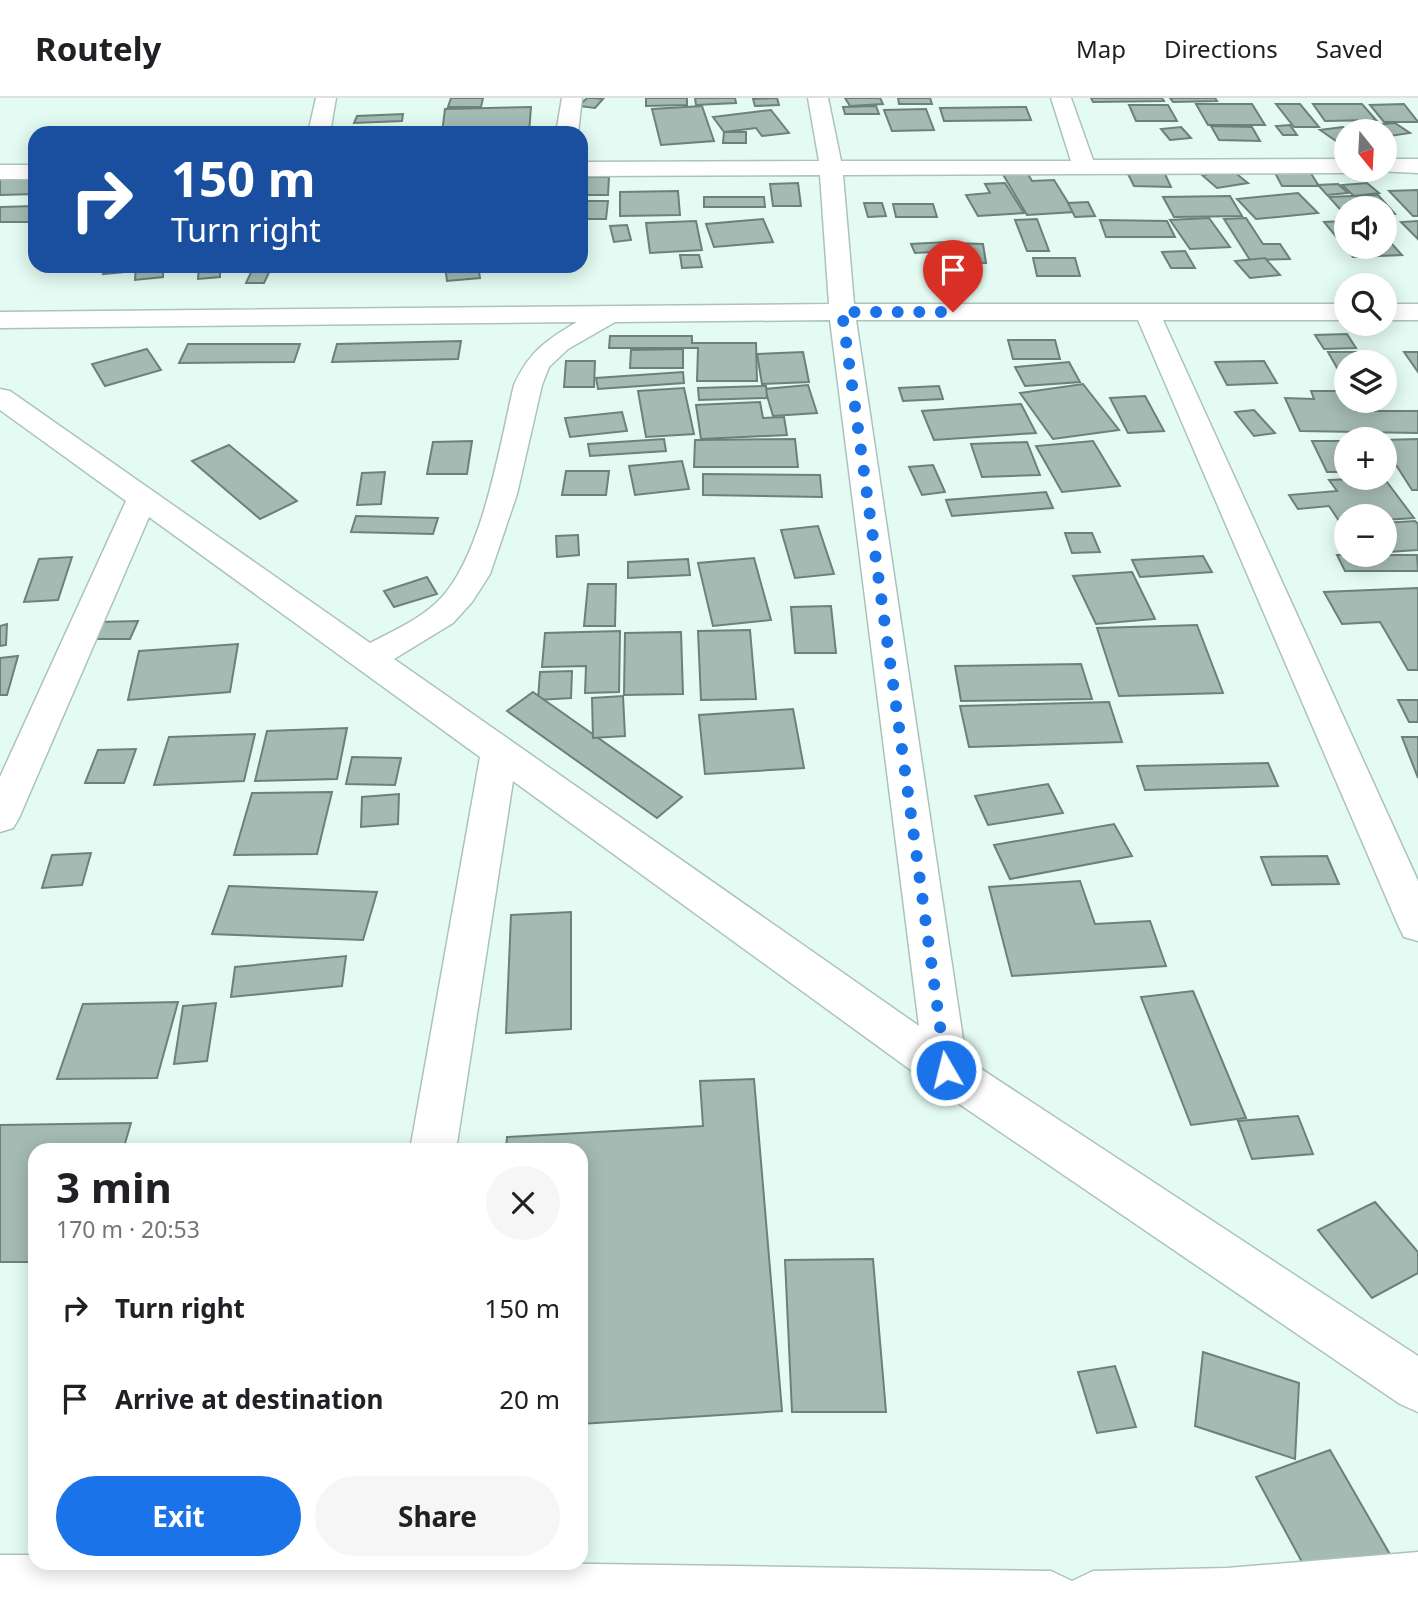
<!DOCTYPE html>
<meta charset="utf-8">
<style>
body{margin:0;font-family:"Noto Sans",sans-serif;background:#f6f6f6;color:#202124;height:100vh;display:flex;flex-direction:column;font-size:26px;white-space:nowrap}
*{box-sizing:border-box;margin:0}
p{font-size:23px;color:#757577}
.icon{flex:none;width:38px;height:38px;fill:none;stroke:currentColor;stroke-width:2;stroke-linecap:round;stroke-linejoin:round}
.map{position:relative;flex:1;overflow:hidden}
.side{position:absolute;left:28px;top:1045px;width:560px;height:427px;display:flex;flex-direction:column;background:#fff;border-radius:21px;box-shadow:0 4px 18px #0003}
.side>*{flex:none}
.top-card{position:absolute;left:28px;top:28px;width:560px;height:147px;border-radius:21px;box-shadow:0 4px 18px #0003;background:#1a4fa0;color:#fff;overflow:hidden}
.needle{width:46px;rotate:162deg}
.controls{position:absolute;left:1334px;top:21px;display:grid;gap:14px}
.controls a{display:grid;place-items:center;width:63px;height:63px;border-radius:50%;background:#fff;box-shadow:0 4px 18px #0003;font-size:35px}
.pin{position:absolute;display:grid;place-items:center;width:60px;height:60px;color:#fff;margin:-72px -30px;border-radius:50% 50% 50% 0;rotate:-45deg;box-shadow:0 0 7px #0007}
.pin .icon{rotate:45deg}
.me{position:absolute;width:77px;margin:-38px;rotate:352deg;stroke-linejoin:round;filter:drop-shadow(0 0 5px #0008)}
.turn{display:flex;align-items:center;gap:24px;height:147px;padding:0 28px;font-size:32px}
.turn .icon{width:91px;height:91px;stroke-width:2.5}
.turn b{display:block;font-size:49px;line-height:60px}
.round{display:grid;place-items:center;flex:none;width:74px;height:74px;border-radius:37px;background:#f6f6f6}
.overview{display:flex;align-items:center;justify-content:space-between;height:119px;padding:0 28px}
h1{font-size:42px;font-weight:700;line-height:52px}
.primary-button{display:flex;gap:14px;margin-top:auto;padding:14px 28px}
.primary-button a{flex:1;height:80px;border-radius:42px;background:#1a73e8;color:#fff;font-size:28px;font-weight:700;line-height:80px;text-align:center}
.primary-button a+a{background:#f6f6f6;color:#202124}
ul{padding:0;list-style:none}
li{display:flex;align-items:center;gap:21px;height:91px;padding:0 28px}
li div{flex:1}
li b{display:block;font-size:26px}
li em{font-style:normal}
header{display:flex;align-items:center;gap:42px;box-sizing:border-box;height:98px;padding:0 35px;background:#fff;border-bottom:2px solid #e0e0e0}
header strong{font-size:33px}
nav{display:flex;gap:38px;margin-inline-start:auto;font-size:24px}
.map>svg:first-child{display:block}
.building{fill:#a4bbb3;stroke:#6b8179;stroke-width:2}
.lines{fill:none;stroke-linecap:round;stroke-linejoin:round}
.street-casing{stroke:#acc3bb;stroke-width:3}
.street{fill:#fff;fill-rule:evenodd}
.route{stroke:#1a73e8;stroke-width:12;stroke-dasharray:0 21.6}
</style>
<header>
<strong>Routely</strong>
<nav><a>Map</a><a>Directions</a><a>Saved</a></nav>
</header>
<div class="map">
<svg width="1418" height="1501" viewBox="0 0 1418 1501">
<rect width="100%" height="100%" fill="#e3fbf2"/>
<g class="building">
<polygon points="451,0 483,0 481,9 448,9"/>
<polygon points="587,0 593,0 603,1 595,10 579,8"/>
<polygon points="646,0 687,0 687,7 646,8"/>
<polygon points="695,0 735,0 736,5 696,7"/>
<polygon points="777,0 779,7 755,8 753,1"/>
<polygon points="845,0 880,0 883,6 850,8"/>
<polygon points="898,0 930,0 932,6 899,6"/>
<polygon points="1091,0 1162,0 1164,3 1093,4"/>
<polygon points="1170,0 1215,0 1217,3 1173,4"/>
<polygon points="1196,6 1252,6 1265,27 1208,27"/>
<polygon points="1276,6 1300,6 1319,29 1294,29"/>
<polygon points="1313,6 1362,6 1376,22 1325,23"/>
<polygon points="1404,6 1418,24 1384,24 1370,7"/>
<polygon points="1129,7 1168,7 1177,23 1136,23"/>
<polygon points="702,8 714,43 661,47 652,11"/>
<polygon points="876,8 879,16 845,16 843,9"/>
<polygon points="531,9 529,35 442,35 445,11"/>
<polygon points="1026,9 1031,22 944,23 940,10"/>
<polygon points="926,11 934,32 892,33 884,12"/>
<polygon points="771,12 789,35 762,38 756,30 724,34 713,19"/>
<polygon points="403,16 402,23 354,25 357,18"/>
<polygon points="1395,25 1410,35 1390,38 1375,27"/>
<polygon points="1290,27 1297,37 1283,37 1276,28"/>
<polygon points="1211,28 1252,29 1260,43 1219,42"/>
<polygon points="1181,29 1191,40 1170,42 1161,31"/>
<polygon points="1343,29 1349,33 1346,33 1346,41 1336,43 1320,32"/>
<polygon points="724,34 746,34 746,45 723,45"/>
<polygon points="1025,71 1032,83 1054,82 1074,114 1027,117 1001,73"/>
<polygon points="35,73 35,96 0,97 0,81 4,75"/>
<polygon points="1233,73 1248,85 1217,90 1202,77"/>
<polygon points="1274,73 1310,74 1319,88 1282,88"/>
<polygon points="1128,76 1165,76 1171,89 1134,88"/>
<polygon points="581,79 609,79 608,97 581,97"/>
<polygon points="798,85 801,108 773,108 770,86"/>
<polygon points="1005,85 1024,115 978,118 966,97 990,95 985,86"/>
<polygon points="1367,85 1379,95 1354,98 1342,87"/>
<polygon points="1338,86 1348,95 1327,97 1318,87"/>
<polygon points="1418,92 1418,118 1413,118 1389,93"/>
<polygon points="678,93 680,117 620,118 620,94"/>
<polygon points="1298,95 1318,115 1256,121 1237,101"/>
<polygon points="1378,97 1395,116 1384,117 1384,110 1346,110 1346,118 1329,99"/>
<polygon points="1230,98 1242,118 1174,119 1163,99"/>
<polygon points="704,99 764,99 765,109 704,109"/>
<polygon points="581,103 608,103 606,121 581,121"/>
<polygon points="1088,104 1095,118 1075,119 1068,105"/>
<polygon points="864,105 882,105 886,118 868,119"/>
<polygon points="893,106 933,106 937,119 896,119"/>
<polygon points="35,108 35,124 0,124 0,109"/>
<polygon points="1209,120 1230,149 1190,151 1170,122"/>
<polygon points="1246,120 1263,146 1280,146 1290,161 1250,162 1224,121"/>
<polygon points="763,121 773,144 714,149 706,126"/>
<polygon points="1037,121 1049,153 1027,153 1015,122"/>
<polygon points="1100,122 1167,123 1175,139 1106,139"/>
<polygon points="696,123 702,152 650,155 646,125"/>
<polygon points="1346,123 1346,149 1384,149 1384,137 1402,157 1353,159 1324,124"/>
<polygon points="1418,123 1418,141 1401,124"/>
<polygon points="627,127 631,142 614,144 610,128"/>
<polygon points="946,144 951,153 915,155 911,146"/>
<polygon points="952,145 983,146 986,165 954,164"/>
<polygon points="1185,153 1195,170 1171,170 1162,154"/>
<polygon points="680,157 699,157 702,169 682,170"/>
<polygon points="1033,160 1075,160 1080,178 1037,178"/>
<polygon points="1265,160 1280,177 1250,180 1235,163"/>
<polygon points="105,168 125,168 124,174 103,176"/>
<polygon points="136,168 163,168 163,179 135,182"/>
<polygon points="199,168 220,168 220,179 198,181"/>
<polygon points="254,168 272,168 264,185 246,185"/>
<polygon points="445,168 478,168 480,180 447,183"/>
<polygon points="1347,236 1356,250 1324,251 1315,237"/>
<polygon points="610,238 692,238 692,245 756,245 757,283 697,283 698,250 609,250"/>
<polygon points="1008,242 1055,242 1060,261 1013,261"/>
<polygon points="461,243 458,261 332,264 337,246"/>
<polygon points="188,246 300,246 294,264 179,265"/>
<polygon points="147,251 161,272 105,288 92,266"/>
<polygon points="683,251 683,270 630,270 631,252"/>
<polygon points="803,254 809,284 762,286 757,256"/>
<polygon points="1328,254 1362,254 1369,264 1346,264 1345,284"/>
<polygon points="1404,254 1418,254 1418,274"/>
<polygon points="566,263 595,263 594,289 564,289"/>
<polygon points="1264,263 1277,285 1227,287 1215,264"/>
<polygon points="1069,264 1080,284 1025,288 1015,269"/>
<polygon points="683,274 684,285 598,291 596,280"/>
<polygon points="1083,286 1119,332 1053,341 1020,295"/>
<polygon points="808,287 817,315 773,318 765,291"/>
<polygon points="766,288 767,300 699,302 698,290"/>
<polygon points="939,288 943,301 903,303 899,290"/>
<polygon points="684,290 694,336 646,339 638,293"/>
<polygon points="1311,293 1346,293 1346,303 1351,303 1356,313 1418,313 1418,335 1300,333 1285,300 1314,301"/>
<polygon points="1145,298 1164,333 1128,335 1110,300"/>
<polygon points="760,304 763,320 784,319 787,337 701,341 696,307"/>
<polygon points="1021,306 1036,335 934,342 922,313"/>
<polygon points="1254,312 1275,335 1254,338 1235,314"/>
<polygon points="622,314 627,333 570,339 565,320"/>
<polygon points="664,341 666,353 590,358 588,346"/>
<polygon points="795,341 798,369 694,369 695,342"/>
<polygon points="1418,341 1418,392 1412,392 1384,348 1384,342"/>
<polygon points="472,343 467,376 427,376 433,344"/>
<polygon points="1093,343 1120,388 1062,394 1036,348"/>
<polygon points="1312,343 1346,343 1346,374 1327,374"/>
<polygon points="1027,344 1040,377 982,379 971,346"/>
<polygon points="229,347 297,403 260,421 192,363"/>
<polygon points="682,363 689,391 635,397 629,368"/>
<polygon points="933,367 945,394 922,397 909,369"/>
<polygon points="566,373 609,373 606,397 562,397"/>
<polygon points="385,374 381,406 357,407 362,375"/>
<polygon points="703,376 820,377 822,399 703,397"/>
<polygon points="1384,380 1414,420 1384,422 1384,418 1346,418 1346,425 1341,426 1329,408 1298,411 1289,397 1337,393 1329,382"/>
<polygon points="1046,394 1053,410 952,418 946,402"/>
<polygon points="356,418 438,420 433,436 351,434"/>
<polygon points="1415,423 1418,426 1418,452 1388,454 1384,448 1384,425"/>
<polygon points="818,428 834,476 795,480 781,432"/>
<polygon points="1065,435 1092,435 1100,454 1072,455"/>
<polygon points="578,437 579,457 557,459 556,438"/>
<polygon points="1337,457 1417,457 1418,473 1345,473"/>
<polygon points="1203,458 1212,474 1140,479 1132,462"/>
<polygon points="72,459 58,502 24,504 39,461"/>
<polygon points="754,460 771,522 713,528 698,465"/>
<polygon points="688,461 690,477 628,480 628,464"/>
<polygon points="1132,474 1155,521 1096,526 1073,478"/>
<polygon points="427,479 437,496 394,509 384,493"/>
<polygon points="588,486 616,486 615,528 584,528"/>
<polygon points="1418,490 1418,572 1408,572 1380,524 1342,526 1324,494"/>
<polygon points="831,508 836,555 795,555 791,509"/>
<polygon points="138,523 130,541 91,541 99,524"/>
<polygon points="7,526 6,547 0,548 0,528"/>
<polygon points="1197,527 1223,595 1119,598 1097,530"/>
<polygon points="750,532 756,601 701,602 698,533"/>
<polygon points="620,533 619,594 585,595 586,568 542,569 545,535"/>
<polygon points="681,534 683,596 624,597 625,535"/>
<polygon points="238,546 230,594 128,602 139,553"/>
<polygon points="18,558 7,597 0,597 0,560"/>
<polygon points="1081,566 1092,601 961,603 955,568"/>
<polygon points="572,573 571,600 538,602 540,574"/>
<polygon points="533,594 682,699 657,720 507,613"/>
<polygon points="623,598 625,638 593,640 592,600"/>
<polygon points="1398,602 1418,602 1418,624 1409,624"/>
<polygon points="1109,604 1122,644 969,649 960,608"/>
<polygon points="793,611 804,670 705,676 699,617"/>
<polygon points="347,630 337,681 255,683 267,633"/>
<polygon points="255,636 244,683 154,687 169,639"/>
<polygon points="1402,639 1418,639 1418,680"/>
<polygon points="136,651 124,685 85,685 98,652"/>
<polygon points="352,659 401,660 395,687 346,686"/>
<polygon points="1268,665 1278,688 1145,692 1137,668"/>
<polygon points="1048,686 1063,715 988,727 975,698"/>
<polygon points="332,694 317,756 234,757 252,695"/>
<polygon points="399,696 398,726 361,729 362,699"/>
<polygon points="1114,726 1132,758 1010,781 994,747"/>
<polygon points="91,755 82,787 42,790 52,757"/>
<polygon points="1327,758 1339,786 1272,787 1261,759"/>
<polygon points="1080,783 1095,826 1150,823 1166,868 1012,878 989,789"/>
<polygon points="229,788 377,794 363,842 212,836"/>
<polygon points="571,814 571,931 506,935 511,817"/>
<polygon points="346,858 342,888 231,899 235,869"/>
<polygon points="1193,893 1246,1020 1191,1027 1141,899"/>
<polygon points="178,904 157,980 57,981 83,906"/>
<polygon points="216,905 207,963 174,966 183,908"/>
<polygon points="754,981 782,1313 581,1326 581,1052 506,1052 507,1039 703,1028 700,983"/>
<polygon points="1298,1018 1313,1056 1252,1061 1238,1023"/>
<polygon points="131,1025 123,1052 35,1052 35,1164 0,1164 0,1027"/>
<polygon points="1375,1104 1418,1154 1418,1175 1372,1200 1318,1132"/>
<polygon points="873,1161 886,1314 792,1314 785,1162"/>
<polygon points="1203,1254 1299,1285 1295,1361 1195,1328"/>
<polygon points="1115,1268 1136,1329 1097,1335 1078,1274"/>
<polygon points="1330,1352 1415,1500 1322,1501 1256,1379"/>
</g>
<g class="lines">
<defs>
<g id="street">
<polygon points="316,0 336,0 330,35 308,35"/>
<polygon points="562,0 582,0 578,35 556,35"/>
<path d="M808,0H828L841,63H1071L1051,0H1071L1093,62L1346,61V72H1354L1346,75L843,77L854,206H1346V222H1163L1418,783V843L1404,839L1398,827L1138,222H856L966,961L1418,1258V1314L1400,1306L930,986L513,683L456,1052H410L480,659L149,419L19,720L13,730L0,734V679L126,403L0,312V291L10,293L370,545C395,532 423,520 442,499C483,454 500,346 514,287C529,254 546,242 577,224L0,230V214L829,206L820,77L581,78V64L819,63ZM830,222L919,928L394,561L453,525L472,504L490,476L517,396L542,287L549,269L568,251L615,224Z"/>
<polygon points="1384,61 1418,61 1418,75 1376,73 1384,72"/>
<rect x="0" y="67" width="35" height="14"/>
<rect x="1384" y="206" width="34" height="16"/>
<polygon points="1418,1454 1418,1501 0,1501 0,1457 35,1457 35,1465 528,1465 1051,1473 1072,1483 1093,1473 1227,1470"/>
</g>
</defs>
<use href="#street" class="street-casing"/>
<use href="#street" class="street"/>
</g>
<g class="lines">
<polyline class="route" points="946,972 842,214 953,214"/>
</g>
</svg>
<div class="controls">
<a><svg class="needle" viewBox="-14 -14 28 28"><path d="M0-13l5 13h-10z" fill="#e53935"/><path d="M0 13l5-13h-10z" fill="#757577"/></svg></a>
<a><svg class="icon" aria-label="sound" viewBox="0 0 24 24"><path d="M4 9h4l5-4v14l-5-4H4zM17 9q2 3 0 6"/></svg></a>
<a><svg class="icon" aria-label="search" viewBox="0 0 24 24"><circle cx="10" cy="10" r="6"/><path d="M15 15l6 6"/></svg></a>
<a><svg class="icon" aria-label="layers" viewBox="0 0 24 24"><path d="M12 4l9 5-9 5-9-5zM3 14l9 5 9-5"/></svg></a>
<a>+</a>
<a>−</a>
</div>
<div class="pin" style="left:953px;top:214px;background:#d93025"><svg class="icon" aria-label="arrive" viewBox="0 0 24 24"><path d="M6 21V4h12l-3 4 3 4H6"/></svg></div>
<svg class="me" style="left:946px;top:972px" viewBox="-20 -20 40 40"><circle r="17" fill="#1a73e8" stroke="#fff" stroke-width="3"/><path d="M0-11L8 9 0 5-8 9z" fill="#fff"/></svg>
<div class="top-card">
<div class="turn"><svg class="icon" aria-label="right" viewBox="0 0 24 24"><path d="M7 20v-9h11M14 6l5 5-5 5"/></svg><div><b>150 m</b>Turn right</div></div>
</div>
<section class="side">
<div class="overview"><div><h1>3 min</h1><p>170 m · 20:53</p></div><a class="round"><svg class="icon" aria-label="close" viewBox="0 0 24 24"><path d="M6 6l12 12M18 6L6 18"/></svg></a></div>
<ul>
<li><svg class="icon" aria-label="right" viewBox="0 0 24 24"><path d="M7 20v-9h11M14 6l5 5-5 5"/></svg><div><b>Turn right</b></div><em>150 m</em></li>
<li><svg class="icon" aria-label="arrive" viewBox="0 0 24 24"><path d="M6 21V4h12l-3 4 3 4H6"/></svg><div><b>Arrive at destination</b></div><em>20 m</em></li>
</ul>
<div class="primary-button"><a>Exit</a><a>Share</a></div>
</section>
</div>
